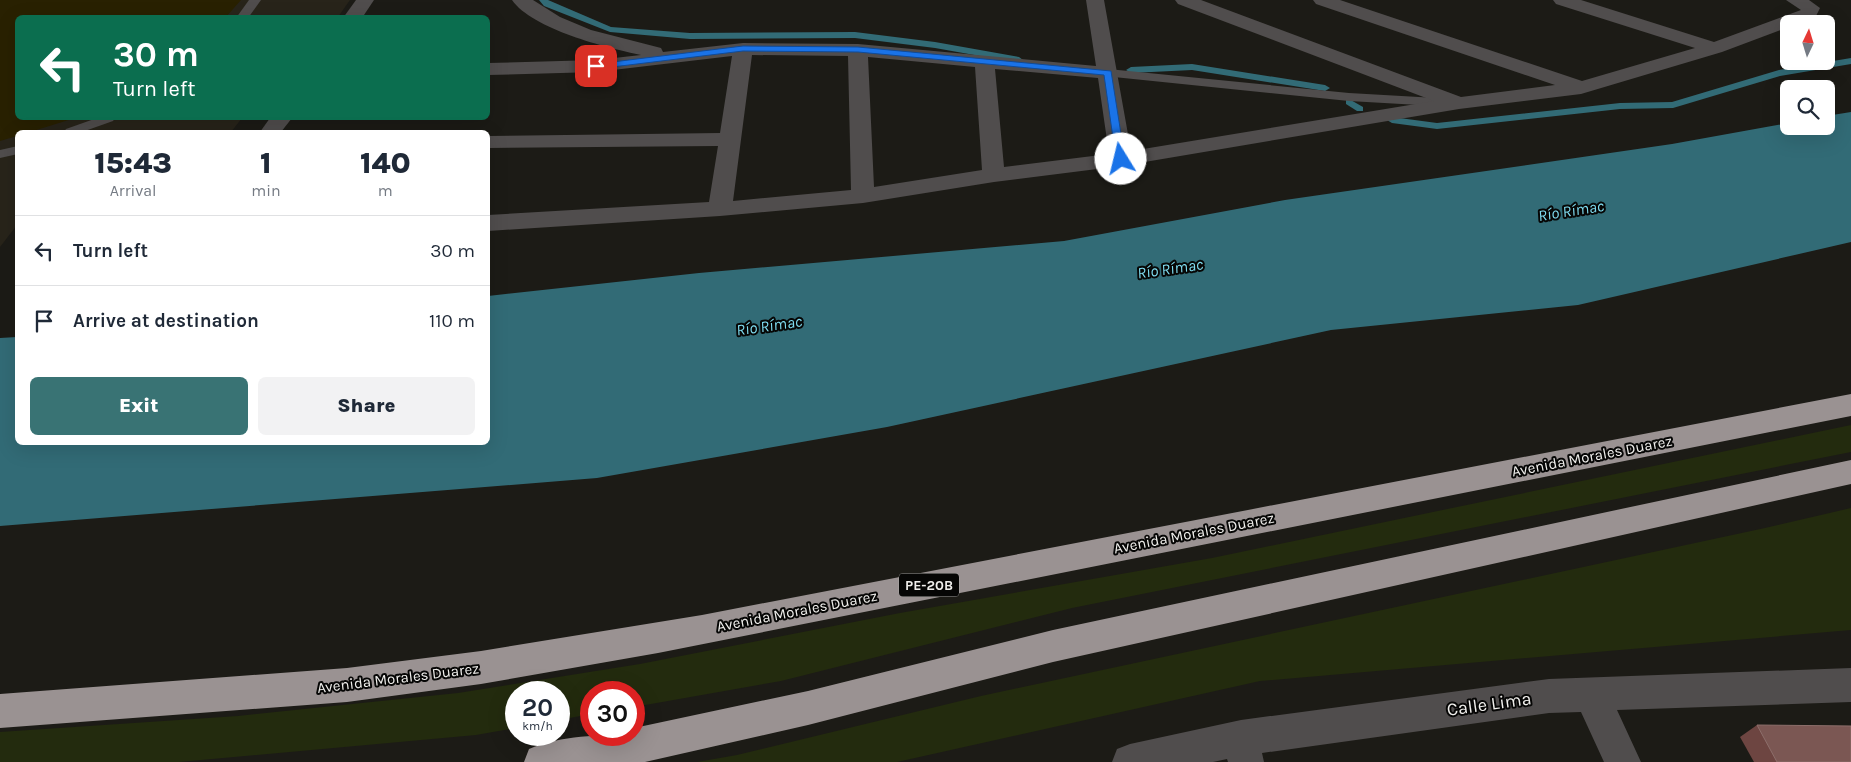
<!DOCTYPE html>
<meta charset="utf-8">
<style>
body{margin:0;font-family:Karla,sans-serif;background:#f2f2f3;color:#1f2937;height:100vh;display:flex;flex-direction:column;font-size:19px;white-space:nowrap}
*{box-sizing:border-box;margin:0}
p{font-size:16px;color:#747a83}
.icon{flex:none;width:28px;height:28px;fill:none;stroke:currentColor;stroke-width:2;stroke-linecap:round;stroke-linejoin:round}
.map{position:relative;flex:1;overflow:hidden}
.sheet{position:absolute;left:15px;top:130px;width:475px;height:315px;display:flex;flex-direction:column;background:#fff;border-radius:8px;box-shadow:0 5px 20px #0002}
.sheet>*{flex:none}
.banner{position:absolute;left:15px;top:15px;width:475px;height:105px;border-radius:8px;box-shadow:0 5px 20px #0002;background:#0b6e4f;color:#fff;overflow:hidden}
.needle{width:32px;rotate:4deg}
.controls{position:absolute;left:1780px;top:15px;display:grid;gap:10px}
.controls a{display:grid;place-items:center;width:55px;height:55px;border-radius:8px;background:#fff;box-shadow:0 5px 20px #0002;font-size:25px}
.speed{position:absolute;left:505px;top:681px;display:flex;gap:10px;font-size:25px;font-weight:700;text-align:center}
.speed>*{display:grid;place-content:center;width:65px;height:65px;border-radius:50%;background:#fff;box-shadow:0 5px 20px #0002;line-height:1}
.speed small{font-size:12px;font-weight:400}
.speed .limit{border:8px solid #d22;background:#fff;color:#111}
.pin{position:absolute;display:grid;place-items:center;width:42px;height:42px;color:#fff;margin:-21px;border-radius:10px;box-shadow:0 2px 8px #0006}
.me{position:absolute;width:55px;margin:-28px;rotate:351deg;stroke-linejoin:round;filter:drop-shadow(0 0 4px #0008)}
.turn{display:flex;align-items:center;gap:18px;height:105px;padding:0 15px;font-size:22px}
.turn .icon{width:65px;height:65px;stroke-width:2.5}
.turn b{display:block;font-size:35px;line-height:42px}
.eta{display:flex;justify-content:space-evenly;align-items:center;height:85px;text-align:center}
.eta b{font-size:30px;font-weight:800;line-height:35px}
.action{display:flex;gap:10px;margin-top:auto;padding:10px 15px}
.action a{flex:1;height:58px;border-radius:8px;background:#397374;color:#fff;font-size:20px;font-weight:800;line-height:58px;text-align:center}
.action a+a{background:#f2f2f3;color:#1f2937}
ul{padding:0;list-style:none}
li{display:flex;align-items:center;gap:15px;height:70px;padding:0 15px;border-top:1px solid #e0e1e3}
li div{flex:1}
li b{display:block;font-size:19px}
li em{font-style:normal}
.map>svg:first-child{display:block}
.built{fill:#28241a}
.green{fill:#232b0e}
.sand{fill:#292101}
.water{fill:#326b76}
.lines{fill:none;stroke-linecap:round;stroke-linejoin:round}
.stream{fill:#326b76;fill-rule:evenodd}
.lane{fill:#504d4d;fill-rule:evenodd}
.street{fill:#504d4d;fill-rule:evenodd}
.highway{fill:#9a9292;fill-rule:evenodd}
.wall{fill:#6d4541}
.building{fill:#7b5753;stroke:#8d6f6b}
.route{fill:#1a73e8;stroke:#114b97}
.labels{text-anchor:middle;stroke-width:4;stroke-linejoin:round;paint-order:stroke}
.shield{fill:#060605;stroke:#aaa9a7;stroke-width:1}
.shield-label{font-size:14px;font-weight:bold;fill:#f0efec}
.street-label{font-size:15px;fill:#f0efec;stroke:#060605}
.water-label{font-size:16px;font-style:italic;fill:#7fdbef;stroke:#060605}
.near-street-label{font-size:18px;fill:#f0efec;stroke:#060605}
</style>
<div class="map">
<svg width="1851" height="762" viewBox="0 0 1851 762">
<rect width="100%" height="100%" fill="#1c1b16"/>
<polygon class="built" points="0,0 350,0 338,17 18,18 18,118 242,118 231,132 18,132 17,225 0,247"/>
<g class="green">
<polygon points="1851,425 1851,452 1072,608 781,681 634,707 634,692 591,692 591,714 559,720 559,692 516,692 516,728 476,735 179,762 0,762 0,732 238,716 458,693 640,664 900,613 1212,558"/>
<polygon points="1851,508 1851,630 1260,681 897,762 697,762 737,755 981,696 1765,528"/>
</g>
<polygon class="sand" points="0,0 241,0 226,17 18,18 18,118 75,118 30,132 18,132 17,136 0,141"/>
<polygon class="water" points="1851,112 1851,242 1578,305 1331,330 887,427 597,478 0,526 0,338 17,337 18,442 488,442 488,296 699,273 1064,241 1285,200 1672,144 1789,123 1789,126 1826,126 1826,116"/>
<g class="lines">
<g class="stream">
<polygon points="539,0 548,0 611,27 690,33 855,32 935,42 1019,57 1023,60 1019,63 935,48 855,38 690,39 610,32 544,6"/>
<polygon points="1851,58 1851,64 1780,76 1673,108 1620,109 1437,129 1392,123 1387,120 1392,117 1437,123 1620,103 1672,102 1779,70"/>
<polygon points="1192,64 1325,85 1330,88 1325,91 1192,70 1131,73 1126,70 1131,67"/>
<polygon points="1349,99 1363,107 1363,111 1357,111 1346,104 1346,100"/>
</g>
<g class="lane">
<polygon points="249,0 261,0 248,18 236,18"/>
<polygon points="1108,69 1349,93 1454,99 1461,103 1454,107 1349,101 1104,76 1102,73"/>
<polygon points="97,118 115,118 113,121 82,132 64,132 66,129"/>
<polygon points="18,146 18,154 0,158 0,150"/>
</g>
<g class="street">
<polygon points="356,0 374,0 362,18 343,18"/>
<path d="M512,0H533L560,17L591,30L661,48L663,52L743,43L858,44L1096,66L1086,0H1104L1131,151L1434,101L1178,4L1175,0H1201L1461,97L1555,85L1316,4L1313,0H1340L1582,81L1695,48L1556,4L1553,0H1581L1714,42L1801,10L1786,0H1809L1820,8L1815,18L1799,24H1789V27L1722,52L1581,94L1459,109L1121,166L994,182L863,203L720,216L488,231V215L709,202L718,146L488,148V136L720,133L732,56L596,72L488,75V63L596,60L641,55C607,48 532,29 512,0ZM752,55L848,56L851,190L733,201ZM868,57L975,67L982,170L874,187ZM995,69L1098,78L1109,154L1004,167Z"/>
<polygon points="270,118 292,118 281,132 260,132"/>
<polygon points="1851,668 1851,702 1617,710 1641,762 1604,762 1581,712 1549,713 1262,753 1264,762 1228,762 1227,759 1213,762 1112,762 1117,749 1130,744 1241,720 1549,679"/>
</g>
<g class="highway">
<polygon points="1851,394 1851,416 658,653 481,684 347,702 0,728 0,694 347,668 481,651 702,615"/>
<path d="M1851,460V484L1053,662L808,725L645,762H524L529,749C562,735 599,735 634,735V728L808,691L1053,630Z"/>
</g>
</g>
<polygon class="wall" points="1757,725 1851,762 1754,762 1740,737"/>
<polygon class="building" points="1757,725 1851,726 1851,762 1777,762"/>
<polygon class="route" points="743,46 858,47 1111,71 1125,159 1121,162 1116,159 1104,75 858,52 743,51 596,69 592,66 596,64"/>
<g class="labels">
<rect class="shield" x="899" y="573.5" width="60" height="23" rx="4"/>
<g class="shield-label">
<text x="929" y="590">PE-20B</text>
</g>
<g class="street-label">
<text transform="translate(1592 456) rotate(-11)" y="5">Avenida Morales Duarez</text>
<text transform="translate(1194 533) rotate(-11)" y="5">Avenida Morales Duarez</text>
<text transform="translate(797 611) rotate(-11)" y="5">Avenida Morales Duarez</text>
<text transform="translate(398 678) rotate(-7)" y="5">Avenida Morales Duarez</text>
</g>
<g class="water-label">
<text transform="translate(1571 210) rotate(-9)" y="6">Río Rímac</text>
<text transform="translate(1170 268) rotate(-8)" y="6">Río Rímac</text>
<text transform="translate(769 325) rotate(-8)" y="6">Río Rímac</text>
</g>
<g class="near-street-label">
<text transform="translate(1489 704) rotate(-8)" y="6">Calle Lima</text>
</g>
</g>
</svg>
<div class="controls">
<a><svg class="needle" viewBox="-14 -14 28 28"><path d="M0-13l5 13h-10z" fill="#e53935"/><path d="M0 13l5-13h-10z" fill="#747a83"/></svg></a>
<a><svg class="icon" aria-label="search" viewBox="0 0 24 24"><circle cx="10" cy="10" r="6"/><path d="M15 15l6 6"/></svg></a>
</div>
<div class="speed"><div>20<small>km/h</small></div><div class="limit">30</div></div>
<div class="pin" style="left:596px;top:66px;background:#d93025"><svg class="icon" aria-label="arrive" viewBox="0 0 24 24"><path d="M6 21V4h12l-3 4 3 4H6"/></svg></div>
<svg class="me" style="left:1121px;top:159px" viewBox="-20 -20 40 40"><circle r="19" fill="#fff"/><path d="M0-13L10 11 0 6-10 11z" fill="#1a73e8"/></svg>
<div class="banner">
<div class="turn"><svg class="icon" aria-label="left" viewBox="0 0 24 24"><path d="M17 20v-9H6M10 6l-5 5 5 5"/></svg><div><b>30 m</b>Turn left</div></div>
</div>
<section class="sheet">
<div class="eta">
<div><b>15:43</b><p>Arrival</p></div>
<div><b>1</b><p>min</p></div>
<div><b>140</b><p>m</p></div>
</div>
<ul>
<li><svg class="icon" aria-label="left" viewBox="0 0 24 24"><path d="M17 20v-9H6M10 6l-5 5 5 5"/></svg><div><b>Turn left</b></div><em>30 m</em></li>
<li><svg class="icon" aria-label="arrive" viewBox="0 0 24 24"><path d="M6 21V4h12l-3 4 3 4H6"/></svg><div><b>Arrive at destination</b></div><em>110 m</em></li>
</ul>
<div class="action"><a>Exit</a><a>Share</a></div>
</section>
</div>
